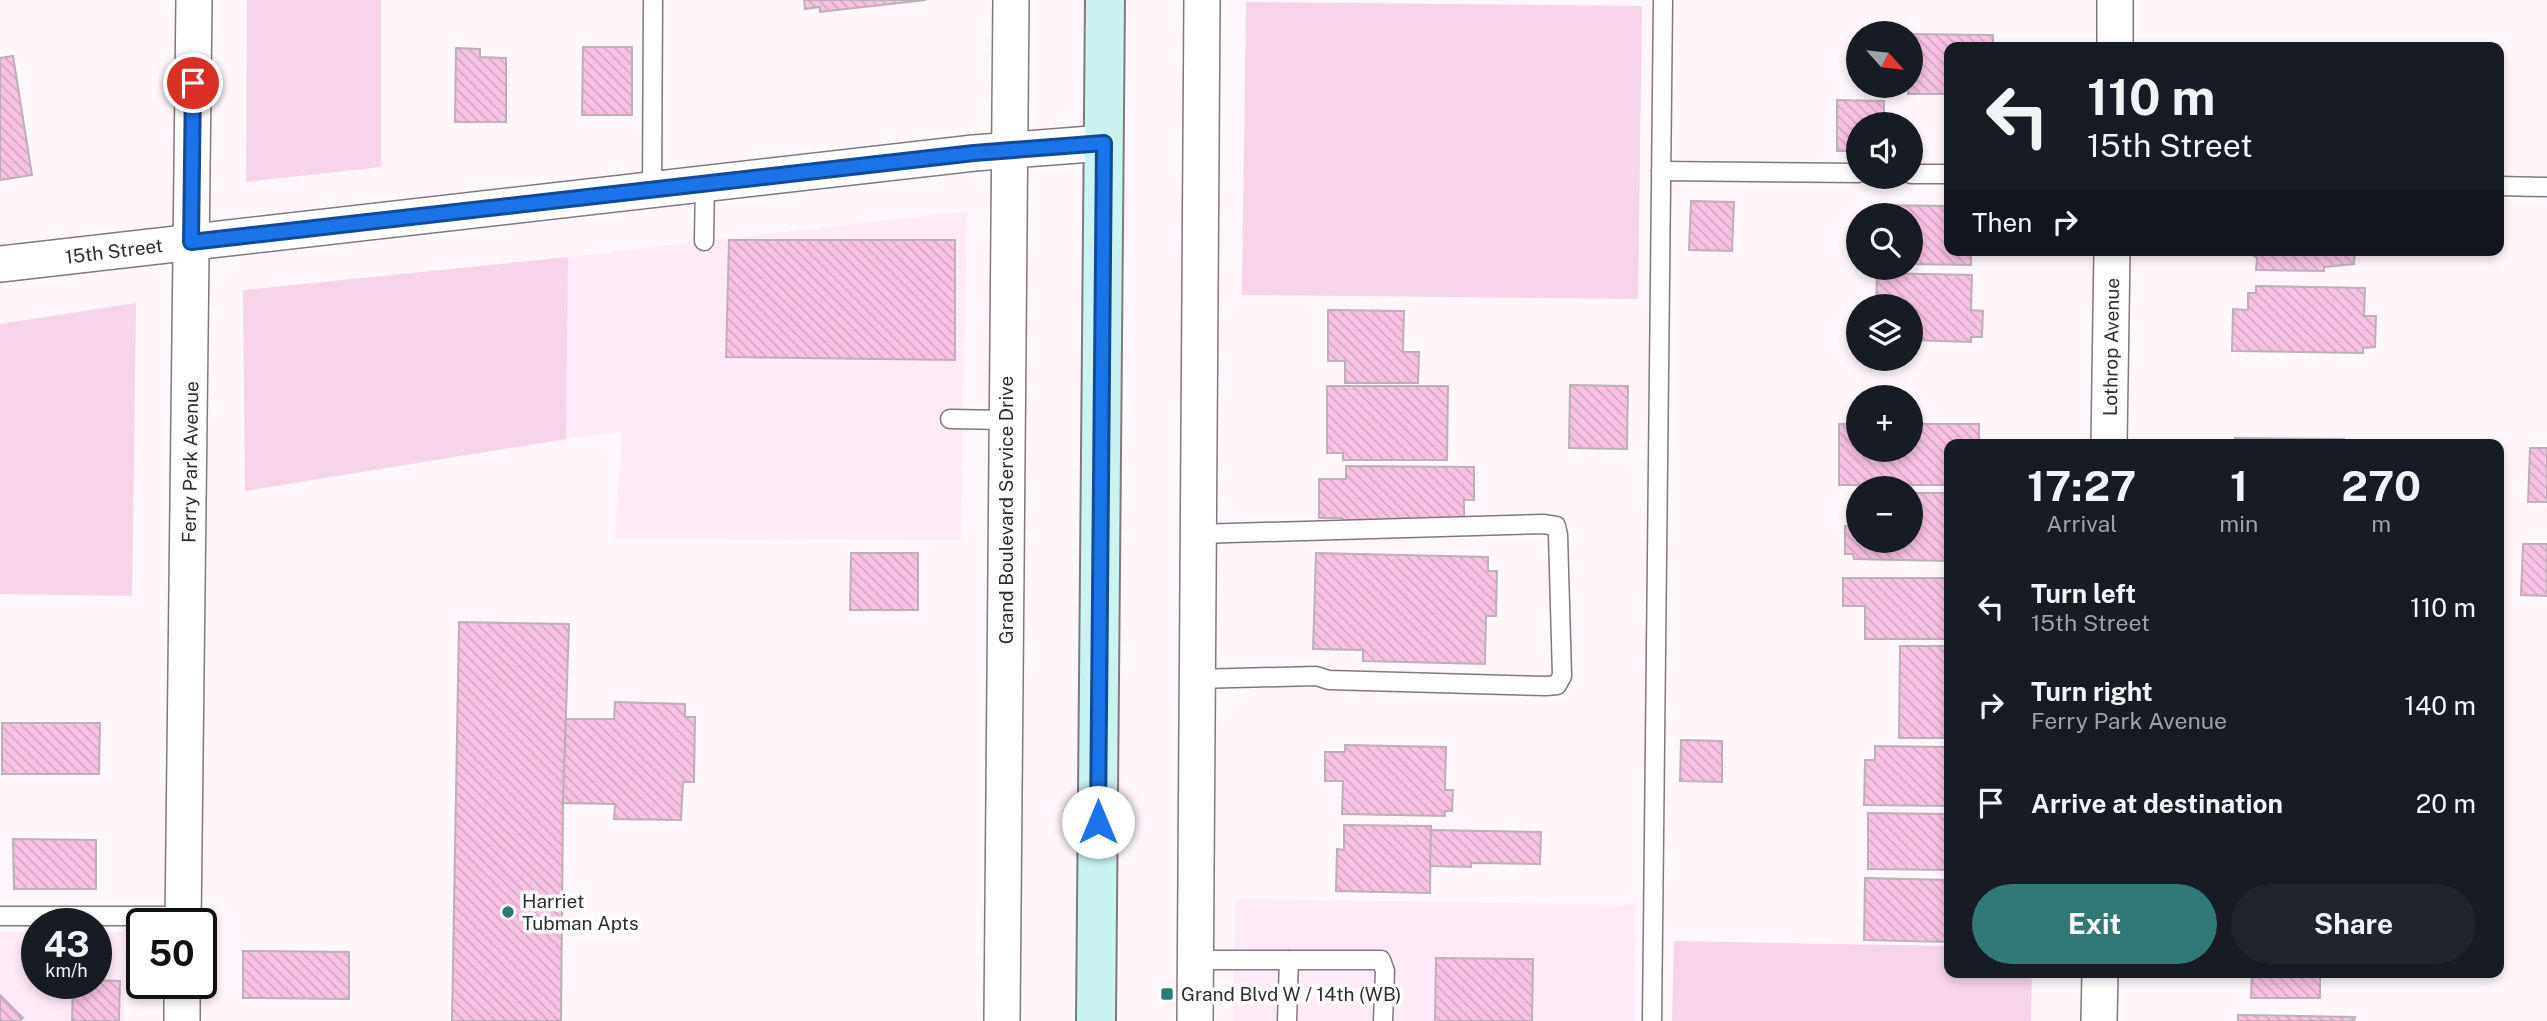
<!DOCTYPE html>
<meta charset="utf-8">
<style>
body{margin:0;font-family:"Public Sans",sans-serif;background:#20242c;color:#f1f3f6;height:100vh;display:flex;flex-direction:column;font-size:26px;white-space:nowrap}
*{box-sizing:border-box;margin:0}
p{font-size:23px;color:#9ea1a6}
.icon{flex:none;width:38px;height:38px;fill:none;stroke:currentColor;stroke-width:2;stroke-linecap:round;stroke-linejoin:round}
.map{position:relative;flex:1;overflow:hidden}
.panel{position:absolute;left:1944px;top:439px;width:560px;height:539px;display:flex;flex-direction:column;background:#171b24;border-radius:14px;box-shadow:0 4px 10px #0003}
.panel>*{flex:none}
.guide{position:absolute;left:1944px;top:42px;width:560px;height:214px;border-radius:14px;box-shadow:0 4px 10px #0003;background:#171b24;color:#f1f3f6;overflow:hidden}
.needle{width:46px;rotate:117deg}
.controls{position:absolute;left:1846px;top:21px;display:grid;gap:14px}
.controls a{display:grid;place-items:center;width:77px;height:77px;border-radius:50%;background:#171b24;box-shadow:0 4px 10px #0003;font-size:35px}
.speed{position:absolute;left:21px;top:908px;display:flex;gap:14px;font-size:35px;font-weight:700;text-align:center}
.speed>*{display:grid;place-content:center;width:91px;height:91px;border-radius:50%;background:#171b24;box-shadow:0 4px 10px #0003;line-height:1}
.speed small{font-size:18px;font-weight:400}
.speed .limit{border:4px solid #111;border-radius:10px;background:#fff;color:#111}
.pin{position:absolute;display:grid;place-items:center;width:60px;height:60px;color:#fff;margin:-30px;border:4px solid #fff;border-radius:50%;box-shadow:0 2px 7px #0007}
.me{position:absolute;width:77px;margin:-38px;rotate:0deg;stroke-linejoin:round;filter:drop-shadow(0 0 5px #0008)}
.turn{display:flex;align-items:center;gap:24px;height:147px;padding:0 28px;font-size:32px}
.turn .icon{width:91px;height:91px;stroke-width:2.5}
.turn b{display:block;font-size:49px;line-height:60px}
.then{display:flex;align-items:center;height:66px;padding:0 28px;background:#0003;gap:14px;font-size:26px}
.eta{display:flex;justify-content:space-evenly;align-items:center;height:119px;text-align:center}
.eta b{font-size:42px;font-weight:700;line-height:49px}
.action{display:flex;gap:14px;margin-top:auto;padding:14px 28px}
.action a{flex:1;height:80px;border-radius:42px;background:#307976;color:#fff;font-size:28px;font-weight:700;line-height:80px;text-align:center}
.action a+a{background:#20242c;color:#f1f3f6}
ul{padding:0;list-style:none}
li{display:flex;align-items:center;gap:21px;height:98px;padding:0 28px}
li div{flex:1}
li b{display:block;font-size:26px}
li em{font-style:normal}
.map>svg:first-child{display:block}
.built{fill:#ffebf7}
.green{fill:#f6d5e9}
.building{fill:url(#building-back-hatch);stroke:#bdb1b8;stroke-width:2}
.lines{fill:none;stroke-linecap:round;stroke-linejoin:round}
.service-casing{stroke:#83787e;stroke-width:21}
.minor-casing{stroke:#83787e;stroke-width:38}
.secondary-casing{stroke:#83787e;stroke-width:42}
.service{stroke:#fff;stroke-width:18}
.minor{stroke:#fff;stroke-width:35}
.secondary{stroke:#caf4f2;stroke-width:38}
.route-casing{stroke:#114b97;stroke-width:18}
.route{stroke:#1a73e8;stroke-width:12}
.poi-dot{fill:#307976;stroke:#fff;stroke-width:2.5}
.labels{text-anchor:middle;stroke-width:7;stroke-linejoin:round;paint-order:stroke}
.street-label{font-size:19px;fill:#2f2b2d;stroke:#fff}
.poi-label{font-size:19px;fill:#2f2b2d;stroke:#fff;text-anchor:start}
</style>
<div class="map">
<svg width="2547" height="1021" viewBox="0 0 2547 1021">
<defs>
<pattern id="building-back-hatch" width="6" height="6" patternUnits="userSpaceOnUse" patternTransform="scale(1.75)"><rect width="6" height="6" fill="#f7c2e3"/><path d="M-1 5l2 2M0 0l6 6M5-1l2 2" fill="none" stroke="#d4a7c3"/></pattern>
</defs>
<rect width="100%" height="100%" fill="#fff7fc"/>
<g class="built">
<polygon points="967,211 961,540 615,539 622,432 566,439 568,257"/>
<polygon points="1235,899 1636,905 1634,1021 1233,1021"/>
<polygon points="0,932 37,932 37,984 96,984 96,932 124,932 124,1021 0,1021"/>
</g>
<g class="green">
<polygon points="247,0 381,0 381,167 246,182"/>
<polygon points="1246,2 1642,6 1638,299 1242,295"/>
<polygon points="568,257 566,439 245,491 243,290"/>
<polygon points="136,303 132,596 0,594 0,324"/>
<polygon points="1674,941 1949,946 1950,973 2032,973 2031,1021 1672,1021"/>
</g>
<g class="building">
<polygon points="804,0 926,0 820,12 820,7 805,9"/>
<polygon points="1911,34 1993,35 1993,47 1950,47 1950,94 1908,94 1908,86 1911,86"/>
<polygon points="583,47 632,47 632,115 582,115"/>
<polygon points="456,48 480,49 480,57 506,58 506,122 455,122"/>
<polygon points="13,56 32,175 0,180 0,58"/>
<polygon points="1837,100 1884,101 1884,124 1858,124 1858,151 1837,151"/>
<polygon points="1691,201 1734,202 1732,251 1689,250"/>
<polygon points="1874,205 1950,206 1950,250 1971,250 1971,265 1911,264 1911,215 1874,215"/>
<polygon points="729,240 955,240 955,360 726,357"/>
<polygon points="2251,250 2355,250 2354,264 2324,267 2324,271 2256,270 2257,258 2251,254"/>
<polygon points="1877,273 1972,275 1971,310 1983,311 1982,337 1971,337 1971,342 1911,340 1911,306 1876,306"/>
<polygon points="2256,286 2365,288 2364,316 2376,316 2375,347 2363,348 2363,353 2232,351 2233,309 2248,310 2248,293 2256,293"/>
<polygon points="1328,310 1404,311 1403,352 1419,352 1418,383 1345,383 1345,361 1328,361"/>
<polygon points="1570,385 1628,386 1627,449 1569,448"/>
<polygon points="1327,386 1448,386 1447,460 1343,460 1343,453 1327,453"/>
<polygon points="1839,424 1858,424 1858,450 1911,450 1911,424 1979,424 1979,444 1950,444 1950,485 1839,485"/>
<polygon points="2235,438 2344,439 2344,444 2235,444"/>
<polygon points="2530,448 2547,448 2547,502 2528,502"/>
<polygon points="1346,466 1474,467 1474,500 1464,500 1464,523 1342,523 1342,518 1319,518 1319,479 1346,479"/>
<polygon points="1855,492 1858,492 1858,541 1911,541 1911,493 1950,493 1950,561 1854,559 1853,554 1845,554 1845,526 1855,526"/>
<polygon points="2523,544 2547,544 2547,596 2521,595"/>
<polygon points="851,553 918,553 918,610 850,610"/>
<polygon points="1316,553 1488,557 1488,571 1497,571 1496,616 1486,616 1485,664 1363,661 1363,650 1313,649"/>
<polygon points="1843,578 1950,578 1950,639 1865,639 1865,606 1843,606"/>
<polygon points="459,622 569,624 563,803 561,1021 452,1021"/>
<polygon points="1900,646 1950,646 1950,738 1899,738"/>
<polygon points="615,702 685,704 685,717 695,717 694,782 683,782 681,820 614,819 615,804 563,803 566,719 614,719"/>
<polygon points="2,723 100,723 99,774 2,774"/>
<polygon points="1681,740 1722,741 1722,782 1680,781"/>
<polygon points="1345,745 1446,747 1445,790 1453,790 1452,811 1445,811 1445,816 1342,814 1343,781 1325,781 1325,752 1345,752"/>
<polygon points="1875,746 1950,747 1950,806 1864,805 1865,760 1875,760"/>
<polygon points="1868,813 1950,814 1950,870 1868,869"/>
<polygon points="1344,825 1431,826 1430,893 1336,891 1337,849 1344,850"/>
<polygon points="1431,830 1541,832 1540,864 1471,863 1471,867 1430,866"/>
<polygon points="13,839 96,840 96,889 14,889"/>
<polygon points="1865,878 1950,880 1950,942 1864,940"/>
<polygon points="243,951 349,952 349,999 243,998"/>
<polygon points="1436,958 1533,959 1532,1021 1435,1021"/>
<polygon points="2252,973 2320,973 2320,998 2251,998"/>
<polygon points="96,980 120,981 119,1021 72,1021 73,984 96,984"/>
<polygon points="0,995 23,1018 19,1021 0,1021"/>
<polygon points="2238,1015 2355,1017 2354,1021 2238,1021"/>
</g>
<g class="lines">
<defs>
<g id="service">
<polyline points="1661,171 1858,173"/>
<polyline points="1911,174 1950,174"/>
<polyline points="2499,186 2547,187"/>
<polyline points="652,190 653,0"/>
<polyline points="704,241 705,183"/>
<polyline points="950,419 1007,420"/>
<polyline points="1196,679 1316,676 1329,680 1546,686 1557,685 1562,676 1558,535 1556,526 1543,524 1197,534"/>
<polyline points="0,916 183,916"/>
<polyline points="1195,960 1381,960 1385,971 1383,1021"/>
<polyline points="1287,1021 1289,960"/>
<polyline points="1652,1021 1663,0"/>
</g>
<g id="minor">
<polyline points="2115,47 2115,0"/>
<polyline points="0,264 974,153 1104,143"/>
<polyline points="2109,444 2112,250"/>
<polyline points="183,924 194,0"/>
<polyline points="182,1021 182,984"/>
<polyline points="1002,1021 1011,0"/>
<polyline points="1195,1021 1202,0"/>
<polyline points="2099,1021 2100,973"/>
</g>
<polyline id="secondary" points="1096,1021 1105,0"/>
</defs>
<use href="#service" class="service-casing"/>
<use href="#minor" class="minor-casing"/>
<use href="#secondary" class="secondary-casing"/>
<use href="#service" class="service"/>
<use href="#minor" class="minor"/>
<use href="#secondary" class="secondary"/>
</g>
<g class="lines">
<defs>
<polyline id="route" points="193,83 191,242 974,153 1104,143 1098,822"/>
</defs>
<use href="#route" class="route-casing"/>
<use href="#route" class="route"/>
</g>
<g class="poi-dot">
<circle cx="508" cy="912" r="7"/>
<rect x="1160" y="987" width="14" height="14" rx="3.5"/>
</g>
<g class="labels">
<g class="street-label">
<text transform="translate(114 251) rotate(-7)" y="7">15th Street</text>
<text transform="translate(2111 347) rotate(-89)" y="7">Lothrop Avenue</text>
<text transform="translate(190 462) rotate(-89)" y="7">Ferry Park Avenue</text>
<text transform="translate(1006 510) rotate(-90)" y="7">Grand Boulevard Service Drive</text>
</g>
<g class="poi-label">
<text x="522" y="908">Harriet<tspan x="522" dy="22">Tubman Apts</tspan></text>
<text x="1181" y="1001">Grand Blvd W / 14th (WB)</text>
</g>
</g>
</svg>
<div class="controls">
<a><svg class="needle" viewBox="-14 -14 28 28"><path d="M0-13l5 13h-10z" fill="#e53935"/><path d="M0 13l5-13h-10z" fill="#9ea1a6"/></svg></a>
<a><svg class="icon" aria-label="sound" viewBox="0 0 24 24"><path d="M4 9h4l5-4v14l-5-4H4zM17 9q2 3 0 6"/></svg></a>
<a><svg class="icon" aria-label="search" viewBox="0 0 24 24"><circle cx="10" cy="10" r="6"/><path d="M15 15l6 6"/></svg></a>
<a><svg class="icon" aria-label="layers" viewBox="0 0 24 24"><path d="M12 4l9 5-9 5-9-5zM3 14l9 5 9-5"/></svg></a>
<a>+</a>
<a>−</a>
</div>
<div class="speed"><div>43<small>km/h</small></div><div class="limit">50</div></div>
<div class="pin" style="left:193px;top:83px;background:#d93025"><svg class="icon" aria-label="arrive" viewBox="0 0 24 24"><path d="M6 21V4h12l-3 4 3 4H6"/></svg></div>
<svg class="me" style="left:1098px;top:822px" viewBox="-20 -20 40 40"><circle r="19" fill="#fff"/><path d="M0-13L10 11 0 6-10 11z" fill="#1a73e8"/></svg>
<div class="guide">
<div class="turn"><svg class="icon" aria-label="left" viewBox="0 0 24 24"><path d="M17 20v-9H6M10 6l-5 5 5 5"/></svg><div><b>110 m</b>15th Street</div></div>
<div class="then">Then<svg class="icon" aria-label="right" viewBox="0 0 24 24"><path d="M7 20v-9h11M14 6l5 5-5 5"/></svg></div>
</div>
<section class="panel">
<div class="eta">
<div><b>17:27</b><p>Arrival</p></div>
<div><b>1</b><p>min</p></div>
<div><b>270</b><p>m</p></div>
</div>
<ul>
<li><svg class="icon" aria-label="left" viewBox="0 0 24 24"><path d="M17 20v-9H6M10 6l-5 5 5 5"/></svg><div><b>Turn left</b><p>15th Street</p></div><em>110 m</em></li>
<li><svg class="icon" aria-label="right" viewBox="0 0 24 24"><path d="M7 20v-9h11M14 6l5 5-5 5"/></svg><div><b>Turn right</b><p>Ferry Park Avenue</p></div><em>140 m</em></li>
<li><svg class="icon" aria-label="arrive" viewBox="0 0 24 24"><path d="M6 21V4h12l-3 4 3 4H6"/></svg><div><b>Arrive at destination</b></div><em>20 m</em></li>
</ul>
<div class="action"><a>Exit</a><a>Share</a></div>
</section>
</div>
